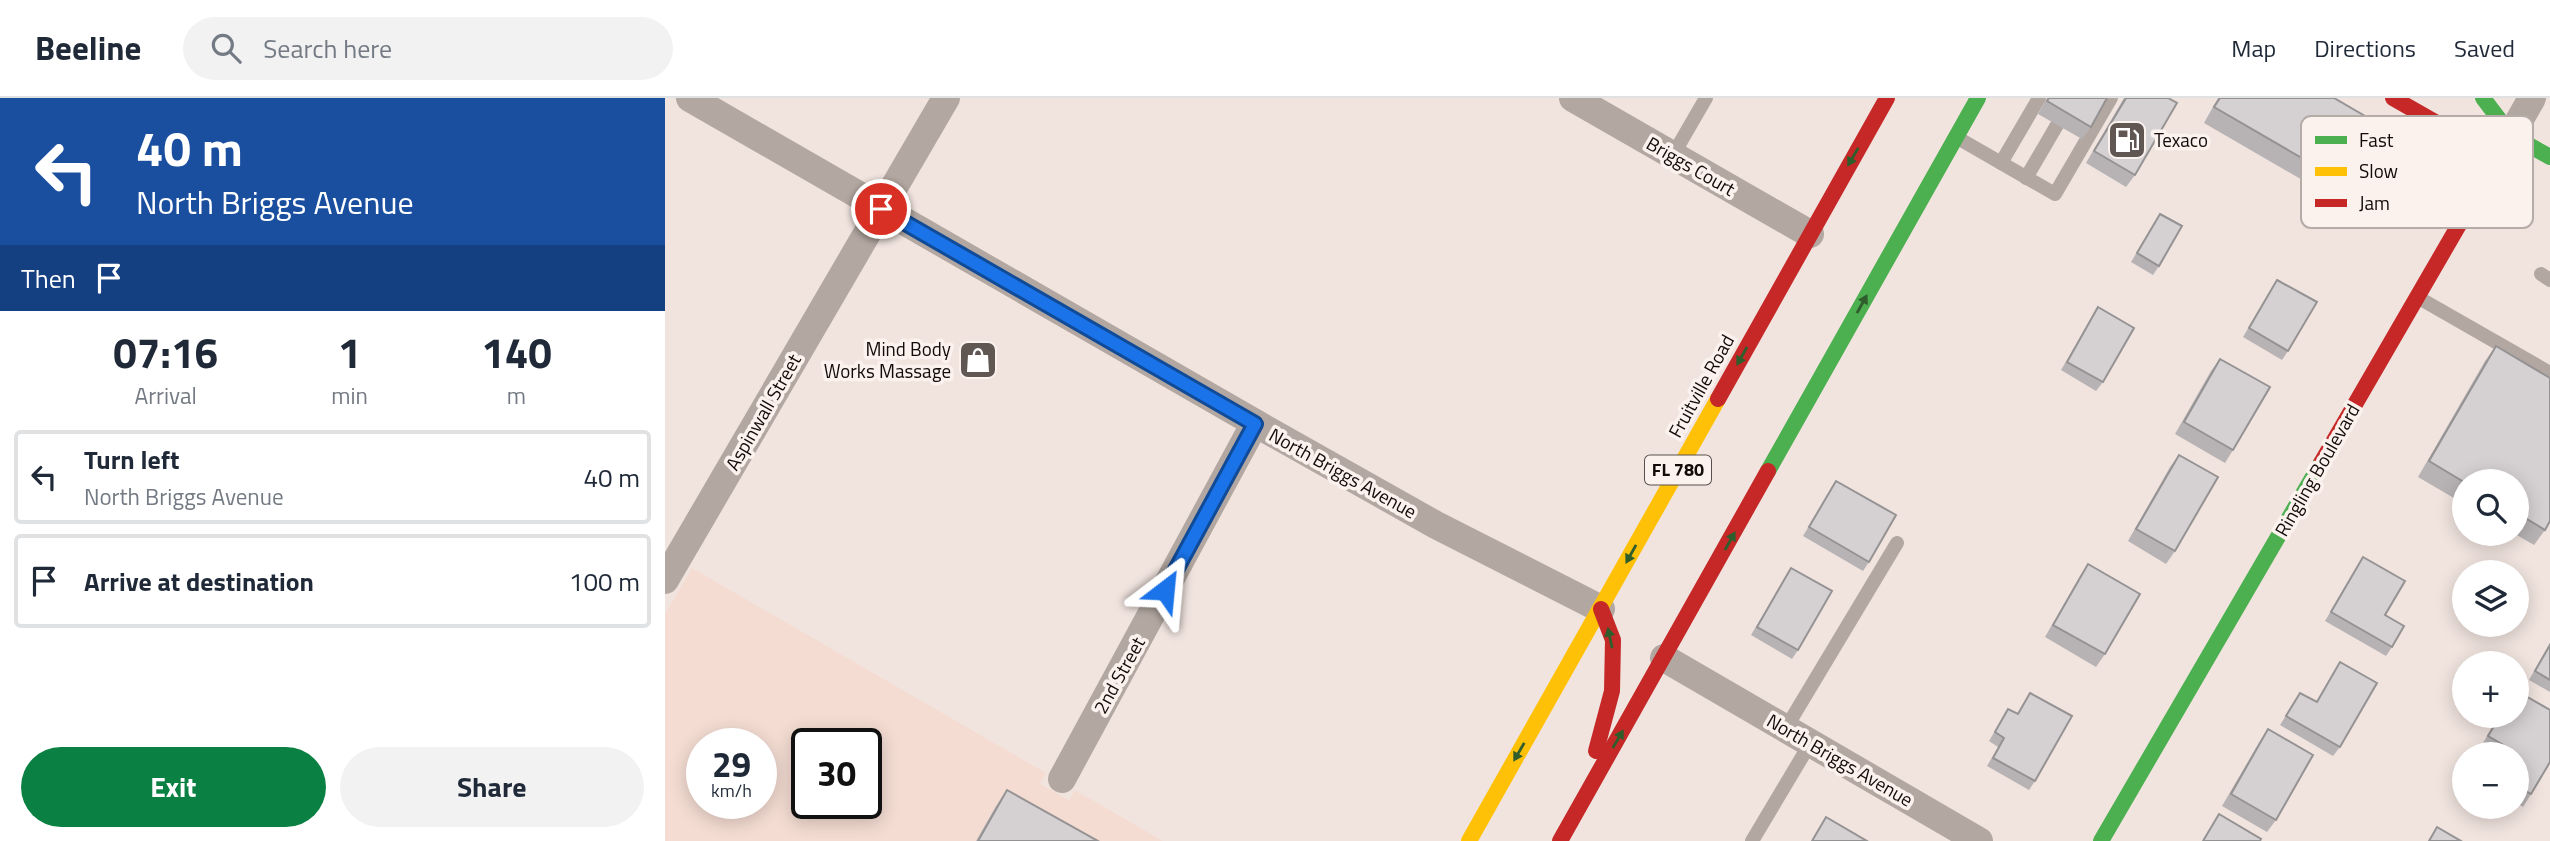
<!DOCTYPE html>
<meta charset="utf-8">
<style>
body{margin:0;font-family:"Titillium Web",sans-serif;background:#f2f2f3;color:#1f2937;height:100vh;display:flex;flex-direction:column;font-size:26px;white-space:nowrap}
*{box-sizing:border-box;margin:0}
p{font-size:23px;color:#747a83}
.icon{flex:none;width:38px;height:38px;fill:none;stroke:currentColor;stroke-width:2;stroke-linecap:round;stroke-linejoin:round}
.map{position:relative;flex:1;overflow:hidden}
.details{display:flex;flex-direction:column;background:#fff;width:665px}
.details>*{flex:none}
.banner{background:#1a4fa0;color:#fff;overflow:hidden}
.fabs{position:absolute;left:1787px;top:371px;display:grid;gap:14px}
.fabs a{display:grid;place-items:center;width:77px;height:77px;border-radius:50%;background:#fff;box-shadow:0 4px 18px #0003;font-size:35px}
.speed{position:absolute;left:21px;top:630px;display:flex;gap:14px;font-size:35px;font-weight:700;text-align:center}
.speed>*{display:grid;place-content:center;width:91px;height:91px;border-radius:50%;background:#fff;box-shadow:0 4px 18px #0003;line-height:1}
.speed small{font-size:18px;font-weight:400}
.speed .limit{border:4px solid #111;border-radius:10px;background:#fff;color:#111}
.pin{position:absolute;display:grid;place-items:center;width:60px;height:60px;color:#fff;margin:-30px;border:4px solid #fff;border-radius:50%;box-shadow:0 2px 7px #0007}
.me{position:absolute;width:77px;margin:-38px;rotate:29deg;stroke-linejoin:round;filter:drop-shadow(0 0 5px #0008)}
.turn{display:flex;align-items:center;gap:24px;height:147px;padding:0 21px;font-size:32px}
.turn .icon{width:91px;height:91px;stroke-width:2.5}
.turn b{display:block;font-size:49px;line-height:60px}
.then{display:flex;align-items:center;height:66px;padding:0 21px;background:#0003;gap:14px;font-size:26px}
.eta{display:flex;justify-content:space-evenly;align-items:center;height:119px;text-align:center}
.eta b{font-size:42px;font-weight:700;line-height:49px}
.cta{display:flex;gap:14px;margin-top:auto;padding:14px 21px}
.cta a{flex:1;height:80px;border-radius:42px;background:#0b8043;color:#fff;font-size:28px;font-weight:700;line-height:80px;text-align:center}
.cta a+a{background:#f2f2f3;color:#1f2937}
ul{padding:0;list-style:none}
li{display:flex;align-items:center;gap:21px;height:94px;margin:0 14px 10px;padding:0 7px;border:4px solid #e0e1e3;border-radius:7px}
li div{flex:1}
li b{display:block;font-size:26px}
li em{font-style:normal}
header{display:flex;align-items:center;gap:42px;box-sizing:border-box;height:98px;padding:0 35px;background:#fff;border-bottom:2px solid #e0e1e3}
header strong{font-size:33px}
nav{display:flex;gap:38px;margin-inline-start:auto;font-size:24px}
.search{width:490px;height:63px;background:#f2f2f3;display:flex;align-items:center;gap:18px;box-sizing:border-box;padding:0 24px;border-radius:38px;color:#747a83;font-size:26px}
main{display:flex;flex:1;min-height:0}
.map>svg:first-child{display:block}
.built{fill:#f4dcd2;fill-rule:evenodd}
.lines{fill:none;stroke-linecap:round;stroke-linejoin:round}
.lane{stroke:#b3a8a1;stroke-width:14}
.street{stroke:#b3a8a1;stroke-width:28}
.fast{stroke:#4caf50;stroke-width:16}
.slow{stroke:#ffc107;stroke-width:16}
.jam{stroke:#c62828;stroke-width:16}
.wall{fill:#b7b3b5}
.building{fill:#d5d0d2;stroke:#959293;stroke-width:2}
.oneway{fill:#2f5d2c}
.route-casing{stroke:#114b97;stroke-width:18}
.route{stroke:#1a73e8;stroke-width:12}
.labels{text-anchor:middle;stroke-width:7;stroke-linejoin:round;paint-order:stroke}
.shield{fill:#fbf1ed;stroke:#58504d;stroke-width:2}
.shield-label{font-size:18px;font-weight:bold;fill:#120b08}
.poi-label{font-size:19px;fill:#120b08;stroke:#fbf1ed;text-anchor:start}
.street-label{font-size:19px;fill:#120b08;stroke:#fbf1ed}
.key{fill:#fbf1ed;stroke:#b5aca8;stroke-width:2}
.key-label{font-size:19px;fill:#120b08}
</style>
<header>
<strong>Beeline</strong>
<div class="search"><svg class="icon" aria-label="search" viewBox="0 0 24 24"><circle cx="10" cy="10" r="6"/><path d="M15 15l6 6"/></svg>Search here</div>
<nav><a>Map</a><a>Directions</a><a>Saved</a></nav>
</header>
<main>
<section class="details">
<div class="banner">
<div class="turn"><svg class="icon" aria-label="left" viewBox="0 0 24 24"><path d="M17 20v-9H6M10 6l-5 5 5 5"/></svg><div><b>40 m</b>North Briggs Avenue</div></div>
<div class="then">Then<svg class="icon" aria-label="arrive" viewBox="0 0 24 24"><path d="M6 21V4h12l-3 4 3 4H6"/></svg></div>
</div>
<div class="eta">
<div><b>07:16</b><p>Arrival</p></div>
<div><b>1</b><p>min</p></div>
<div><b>140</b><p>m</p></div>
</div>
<ul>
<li><svg class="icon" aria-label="left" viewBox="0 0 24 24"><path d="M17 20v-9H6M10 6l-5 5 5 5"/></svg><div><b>Turn left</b><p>North Briggs Avenue</p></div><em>40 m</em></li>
<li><svg class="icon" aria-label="arrive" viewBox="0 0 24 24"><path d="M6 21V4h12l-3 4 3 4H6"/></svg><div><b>Arrive at destination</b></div><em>100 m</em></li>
</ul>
<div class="cta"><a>Exit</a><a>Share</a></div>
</section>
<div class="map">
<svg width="1885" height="743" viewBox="0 0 1885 743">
<rect width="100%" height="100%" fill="#f1e4df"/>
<path class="built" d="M27,470L381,675L375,686L404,702L410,692L498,743H0V516ZM37,646H96V705H37ZM142,646H201V705H142Z"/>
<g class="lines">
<g class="lane">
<polyline points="1291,39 1390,96 1446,0"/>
<polyline points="1008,57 1041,0"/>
<polyline points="1336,65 1374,0"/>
<polyline points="1361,80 1392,27"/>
<polyline points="1876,176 1885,182"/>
<polyline points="1754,200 1885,275"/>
<polyline points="1121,630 1232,445"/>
<polyline points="1087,743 1146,644"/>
</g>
<g class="street">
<polyline points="25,0 590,325 771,427 936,511"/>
<polyline points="908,0 1145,136"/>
<polyline points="1846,37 1867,0"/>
<polyline points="0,482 281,0"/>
<polyline points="999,560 1314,743"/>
<polyline points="397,681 590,325"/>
</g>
<g class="fast">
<polyline points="1818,0 1846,37 1885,59"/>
<polyline points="1103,373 1313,0"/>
<polyline points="1436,743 1656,365"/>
</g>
<polyline class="slow" points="804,743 1053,301"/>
<g class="jam">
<polyline points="1728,0 1777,28 1846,37"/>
<polyline points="1053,301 1222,0"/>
<polyline points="1656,365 1846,37"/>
<polyline points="931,653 947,593 948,542 936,511"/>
<polyline points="895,743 1103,373"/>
</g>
</g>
<g class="wall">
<polygon points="1382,0 1442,0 1426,29 1417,41 1373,16"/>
<polygon points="1459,0 1503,0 1470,77 1461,89 1421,65"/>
<polygon points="1553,0 1669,0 1721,109 1710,124 1539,25"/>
<polygon points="1495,116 1494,168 1488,177 1466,164"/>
<polygon points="1612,182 1623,253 1617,262 1578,239"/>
<polygon points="1433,209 1438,284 1431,293 1396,272"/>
<polygon points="1831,248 1880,432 1869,447 1850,436 1852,436 1852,383 1799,383 1799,406 1753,379 1820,263"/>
<polygon points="1555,261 1568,352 1560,365 1510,336 1546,273"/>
<polygon points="1514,357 1510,453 1501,466 1463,443 1505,369"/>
<polygon points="1171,383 1204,464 1198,473 1138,438"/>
<polygon points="1698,459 1727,549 1721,558 1660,523"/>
<polygon points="1423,466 1440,556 1431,569 1380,539 1415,478"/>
<polygon points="1126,470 1133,552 1127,561 1086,537"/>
<polygon points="1885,545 1885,594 1864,582"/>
<polygon points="1675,564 1675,649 1668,658 1615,627 1635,595 1651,604"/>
<polygon points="1365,595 1370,683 1364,692 1322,668 1333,649 1324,643 1343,611 1352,616"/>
<polygon points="1834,618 1852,618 1866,696 1858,709 1852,705 1852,656 1825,656 1815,650"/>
<polygon points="1603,631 1611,722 1602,734 1557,708 1595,643"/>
<polygon points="342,692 433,743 311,743 331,708"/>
</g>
<g class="building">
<polygon points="1384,0 1442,0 1426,29 1382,3"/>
<polygon points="1461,0 1503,0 1512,5 1470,77 1429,53"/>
<polygon points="1555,0 1669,0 1755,50 1721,109 1549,9"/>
<polygon points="1495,116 1517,128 1494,168 1472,155"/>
<polygon points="1612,182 1652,204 1623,253 1584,230"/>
<polygon points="1433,209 1469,230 1438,284 1402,264"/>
<polygon points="1831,248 1885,280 1885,423 1880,432 1852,415 1852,383 1799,383 1799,384 1764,363"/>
<polygon points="1555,261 1605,289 1568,352 1519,324"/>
<polygon points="1514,357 1553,379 1510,453 1471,431"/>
<polygon points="1171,383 1231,417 1204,464 1144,429"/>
<polygon points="1698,459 1740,483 1720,517 1739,528 1727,549 1666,514"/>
<polygon points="1423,466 1475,496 1440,556 1388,527"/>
<polygon points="1126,470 1167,493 1133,552 1092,529"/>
<polygon points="1885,547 1885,582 1870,573"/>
<polygon points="1675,564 1712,585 1675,649 1621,618 1635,595 1652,604"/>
<polygon points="1852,593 1885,612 1885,664 1866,696 1852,688 1852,656 1838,656 1842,649 1823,638 1835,618 1852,618"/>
<polygon points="1365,595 1407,618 1370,683 1328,660 1339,640 1330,634 1343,611 1353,616"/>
<polygon points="1603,631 1648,657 1611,722 1566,696"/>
<polygon points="342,692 433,743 313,743"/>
<polygon points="1554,716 1596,741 1595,743 1538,743"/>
<polygon points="1161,719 1202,743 1147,743"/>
<polygon points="1772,729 1796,743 1764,743"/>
</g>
<defs><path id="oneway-solid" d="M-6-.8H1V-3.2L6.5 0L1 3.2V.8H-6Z" transform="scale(1.75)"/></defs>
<g class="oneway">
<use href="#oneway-solid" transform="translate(1188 59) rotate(120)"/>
<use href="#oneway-solid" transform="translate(1197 206) rotate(-61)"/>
<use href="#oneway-solid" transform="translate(1077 258) rotate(119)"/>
<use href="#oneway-solid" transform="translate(1065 443) rotate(-61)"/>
<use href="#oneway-solid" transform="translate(966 456) rotate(119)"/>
<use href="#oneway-solid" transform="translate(945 540) rotate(-102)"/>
<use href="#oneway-solid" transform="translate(953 641) rotate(-60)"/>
<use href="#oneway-solid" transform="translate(854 654) rotate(120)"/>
</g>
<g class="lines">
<defs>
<polyline id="route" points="216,111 590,326 500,492"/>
</defs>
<use href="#route" class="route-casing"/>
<use href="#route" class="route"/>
</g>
<defs>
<symbol id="fuel-square" viewBox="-11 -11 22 22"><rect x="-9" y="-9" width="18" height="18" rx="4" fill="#605753" stroke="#fbf1ed"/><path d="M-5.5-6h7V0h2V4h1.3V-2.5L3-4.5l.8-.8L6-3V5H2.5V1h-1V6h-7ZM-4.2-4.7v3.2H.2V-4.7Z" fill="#fff"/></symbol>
<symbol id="shop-square" viewBox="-11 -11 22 22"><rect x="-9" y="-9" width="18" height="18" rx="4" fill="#605753" stroke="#fbf1ed"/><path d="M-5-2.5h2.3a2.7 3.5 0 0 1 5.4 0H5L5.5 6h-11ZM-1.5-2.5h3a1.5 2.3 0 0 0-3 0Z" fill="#fff"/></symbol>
</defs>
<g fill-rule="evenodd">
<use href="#fuel-square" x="1440" y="20" width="44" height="44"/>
<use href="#shop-square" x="291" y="240" width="44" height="44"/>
</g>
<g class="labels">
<rect class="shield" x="980" y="357.5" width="66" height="29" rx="5"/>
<g class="shield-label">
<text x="1013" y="378">FL 780</text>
</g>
<g class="poi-label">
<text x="1489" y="49">Texaco</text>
<text x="286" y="258" text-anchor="end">Mind Body<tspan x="286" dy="22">Works Massage</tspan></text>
</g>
<g class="street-label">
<text transform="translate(1026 68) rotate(30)" y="7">Briggs Court</text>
<text transform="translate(1036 288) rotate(-61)" y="7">Fruitville Road</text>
<text transform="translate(98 314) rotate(-60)" y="7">Aspinwall Street</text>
<text transform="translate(1652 372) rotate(-60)" y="7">Ringling Boulevard</text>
<text transform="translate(678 375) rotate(29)" y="7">North Briggs Avenue</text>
<text transform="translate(454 577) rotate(-61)" y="7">2nd Street</text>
<text transform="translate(1175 662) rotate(30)" y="7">North Briggs Avenue</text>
</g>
</g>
<rect x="1636" y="18" width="232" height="112" rx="10" class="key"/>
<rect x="1650" y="38" width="32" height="8" fill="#4caf50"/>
<rect x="1650" y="69" width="32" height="9" fill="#ffc107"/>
<rect x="1650" y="101" width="32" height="8" fill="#c62828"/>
<g class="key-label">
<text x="1694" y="49">Fast</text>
<text x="1694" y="80">Slow</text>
<text x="1694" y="112">Jam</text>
</g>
</svg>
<div class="fabs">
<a><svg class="icon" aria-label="search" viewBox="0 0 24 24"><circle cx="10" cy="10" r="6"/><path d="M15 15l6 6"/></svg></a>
<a><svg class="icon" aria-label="layers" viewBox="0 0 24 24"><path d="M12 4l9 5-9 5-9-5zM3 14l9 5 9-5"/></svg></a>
<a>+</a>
<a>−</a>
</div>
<div class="speed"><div>29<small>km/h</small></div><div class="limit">30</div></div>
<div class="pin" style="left:216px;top:111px;background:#d93025"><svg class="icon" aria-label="arrive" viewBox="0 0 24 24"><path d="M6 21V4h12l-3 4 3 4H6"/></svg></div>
<svg class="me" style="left:500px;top:492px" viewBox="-20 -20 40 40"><path d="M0-17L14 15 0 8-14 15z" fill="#1a73e8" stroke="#fff" stroke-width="4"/></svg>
</div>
</main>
